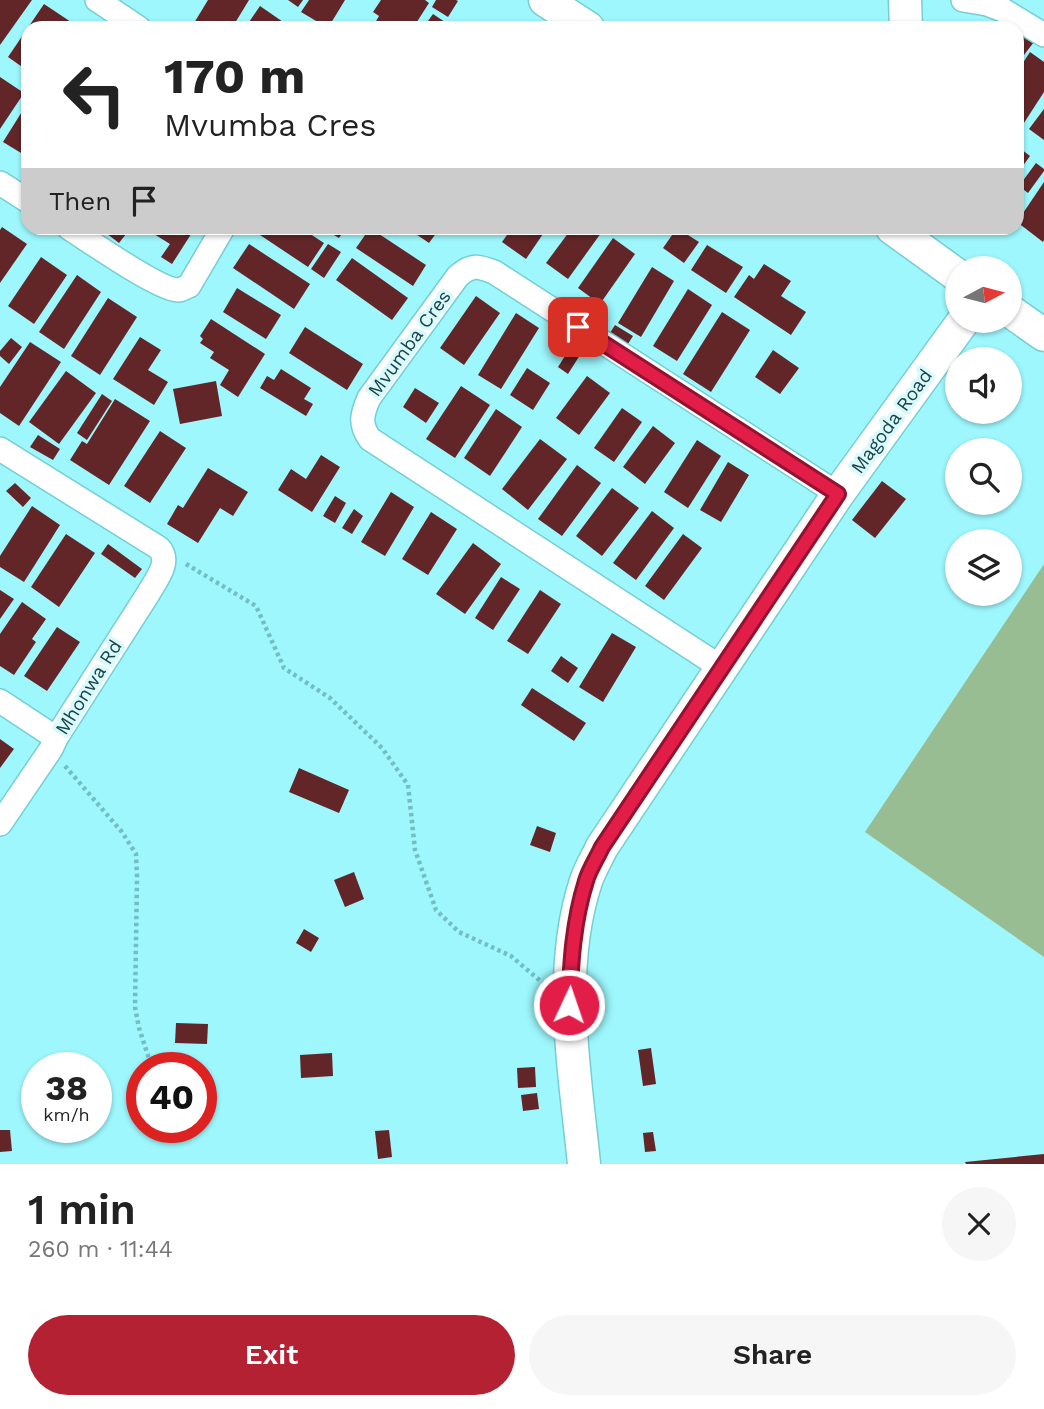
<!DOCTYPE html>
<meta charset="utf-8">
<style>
body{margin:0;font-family:"Work Sans",sans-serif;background:#f6f6f6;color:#222;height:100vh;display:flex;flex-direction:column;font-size:26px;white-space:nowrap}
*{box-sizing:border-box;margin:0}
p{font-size:23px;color:#767676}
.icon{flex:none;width:38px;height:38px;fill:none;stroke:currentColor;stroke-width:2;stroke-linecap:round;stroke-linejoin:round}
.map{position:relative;height:1164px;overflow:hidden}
.panel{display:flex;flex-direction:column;background:#fff;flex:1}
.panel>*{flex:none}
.hud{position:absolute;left:21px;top:21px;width:1003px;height:214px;border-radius:21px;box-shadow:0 2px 5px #0004;background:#fff;color:#222;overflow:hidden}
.needle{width:46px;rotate:83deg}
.controls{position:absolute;left:945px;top:256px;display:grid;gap:14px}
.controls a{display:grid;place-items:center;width:77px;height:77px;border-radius:50%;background:#fff;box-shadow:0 2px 5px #0004;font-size:35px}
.speed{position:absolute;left:21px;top:1052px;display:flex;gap:14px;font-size:35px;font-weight:700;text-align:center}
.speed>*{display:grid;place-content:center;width:91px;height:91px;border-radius:50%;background:#fff;box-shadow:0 2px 5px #0004;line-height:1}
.speed small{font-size:18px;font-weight:400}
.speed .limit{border:10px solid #d22;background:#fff;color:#111}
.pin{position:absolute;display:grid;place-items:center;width:60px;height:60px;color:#fff;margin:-30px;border-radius:14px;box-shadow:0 4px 10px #0006}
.me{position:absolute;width:77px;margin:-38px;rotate:3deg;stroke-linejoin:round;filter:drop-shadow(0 0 5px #0008)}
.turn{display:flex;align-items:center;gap:24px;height:147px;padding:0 28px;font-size:32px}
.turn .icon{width:91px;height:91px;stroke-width:2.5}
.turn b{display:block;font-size:49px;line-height:60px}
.then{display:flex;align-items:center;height:66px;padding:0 28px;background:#0003;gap:14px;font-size:26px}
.round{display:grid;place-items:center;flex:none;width:74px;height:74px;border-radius:37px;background:#f6f6f6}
.head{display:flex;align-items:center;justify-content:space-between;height:119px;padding:0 28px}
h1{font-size:42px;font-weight:600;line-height:52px}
.action{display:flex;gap:14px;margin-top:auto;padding:14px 28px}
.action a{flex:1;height:80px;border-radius:42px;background:#b32133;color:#fff;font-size:28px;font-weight:600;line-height:80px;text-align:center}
.action a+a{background:#f6f6f6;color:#222}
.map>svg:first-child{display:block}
.green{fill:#99bd93}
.building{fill:#622628}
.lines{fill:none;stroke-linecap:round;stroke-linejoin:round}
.street-casing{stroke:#75ced4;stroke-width:26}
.secondary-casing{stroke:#75ced4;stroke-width:35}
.path{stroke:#74bdc2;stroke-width:4.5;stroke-dasharray:3.5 3.5;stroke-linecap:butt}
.street{stroke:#fff;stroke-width:23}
.secondary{stroke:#fff;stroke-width:32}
.route-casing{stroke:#92132f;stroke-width:18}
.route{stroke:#e11d48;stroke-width:12}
.labels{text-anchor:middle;stroke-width:7;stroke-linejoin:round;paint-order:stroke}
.street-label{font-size:19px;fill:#1d4346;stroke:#d8fafc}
</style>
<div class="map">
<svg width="1044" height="1164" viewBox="0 0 1044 1164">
<rect width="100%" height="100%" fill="#9df7fd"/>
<polygon class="green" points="1044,564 1044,957 865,832"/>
<g class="building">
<polygon points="0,0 32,0 0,45"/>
<polygon points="208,0 249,0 232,28 191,28"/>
<polygon points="288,0 303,0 298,7"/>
<polygon points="309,0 345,0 328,28 301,12"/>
<polygon points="381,0 425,0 429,3 413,28 372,28 379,16 373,12"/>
<polygon points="436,0 456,0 458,1 448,17 432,7"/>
<polygon points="44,4 74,24 71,28 28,28 28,71 8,57"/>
<polygon points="260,6 286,24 283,28 245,28"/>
<polygon points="433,14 454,28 423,28"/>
<polygon points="1023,33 1034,42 1017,64 1017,41"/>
<polygon points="1030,52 1044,62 1044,92 1022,126 1017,122 1017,72"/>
<polygon points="0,77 24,93 0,129"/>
<polygon points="28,102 28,154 26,156 3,142"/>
<polygon points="1044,109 1044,140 1029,129"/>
<polygon points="1017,146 1030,156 1017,174"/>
<polygon points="1036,163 1044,169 1044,171 1028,193 1019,186"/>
<polygon points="1044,182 1044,240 1043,242 1017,222"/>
<polygon points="2,227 27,244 0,283 0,230"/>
<polygon points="104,228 117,228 126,234 119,243 102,230"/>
<polygon points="159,228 195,228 172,264 161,257 170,244 154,234"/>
<polygon points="261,228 301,228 324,243 308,267 257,233"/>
<polygon points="322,228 346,228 339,238"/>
<polygon points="370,228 426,265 413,286 356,248"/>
<polygon points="407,228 440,228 429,243"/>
<polygon points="512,228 547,228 526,259 502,242"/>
<polygon points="572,228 593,228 601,233 568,279 546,263"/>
<polygon points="677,228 699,242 684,263 663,248"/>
<polygon points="613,238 635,254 600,304 578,288"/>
<polygon points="249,244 310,284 294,309 233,268"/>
<polygon points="328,244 341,252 324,278 311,269"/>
<polygon points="707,245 743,267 726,293 691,270"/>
<polygon points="41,257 67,275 34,324 8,306"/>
<polygon points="352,258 408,298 392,320 336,280"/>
<polygon points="764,264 791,281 781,296 806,312 791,335 734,297 749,275 754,279"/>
<polygon points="652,267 674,281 641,337 618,323"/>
<polygon points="77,275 101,292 64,349 39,332"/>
<polygon points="237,288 281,315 266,339 223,312"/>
<polygon points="688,289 712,305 677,361 653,346"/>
<polygon points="476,296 500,313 464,365 440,348"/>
<polygon points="108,298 137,317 100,375 71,356"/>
<polygon points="722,312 750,330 711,392 683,374"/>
<polygon points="516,313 539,328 501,389 478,375"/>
<polygon points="211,319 265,354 238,397 220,385 229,370 210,358 214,352 200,343 203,339 200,336"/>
<polygon points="615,325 633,336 626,347 608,336"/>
<polygon points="305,327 363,364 347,390 289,353"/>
<polygon points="140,337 161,350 148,370 168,382 154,405 113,379"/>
<polygon points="11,338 22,347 9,364 0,356 0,351"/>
<polygon points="558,341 580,355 568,374 558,367 565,356 553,349"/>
<polygon points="30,342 61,362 19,426 0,413 0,387"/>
<polygon points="773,350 799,368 780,394 755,377"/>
<polygon points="527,368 550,383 533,410 510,395"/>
<polygon points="281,369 311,388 304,399 313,404 306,416 260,388 267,376 274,380"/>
<polygon points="66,371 96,393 59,444 29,422"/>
<polygon points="587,376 610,393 579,435 556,418"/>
<polygon points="216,381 222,416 180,424 173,389"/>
<polygon points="461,386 490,405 455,458 426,439"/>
<polygon points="415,388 439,403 426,423 403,407"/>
<polygon points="102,394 112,401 87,440 77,433"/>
<polygon points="115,399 150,421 109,485 70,460 82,441 87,444"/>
<polygon points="622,408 642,422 614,462 594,448"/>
<polygon points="496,409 522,427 490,476 464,458"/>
<polygon points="653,426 675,443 645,484 623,467"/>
<polygon points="160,431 186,448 150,503 124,486"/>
<polygon points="38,435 60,449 53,460 30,447"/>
<polygon points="540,439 567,459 528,510 502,489"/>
<polygon points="697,440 721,456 688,508 664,492"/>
<polygon points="321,455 340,467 312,512 278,490 291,469 306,479"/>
<polygon points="728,462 749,475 721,522 700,510"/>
<polygon points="577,465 601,483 562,536 538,519"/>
<polygon points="208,468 248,492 233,516 220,508 198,543 167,524 178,505 183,508"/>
<polygon points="882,481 906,499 875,538 852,520"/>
<polygon points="15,483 31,498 23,507 6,491"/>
<polygon points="612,488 639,508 602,556 576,536"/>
<polygon points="391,492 414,507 385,556 361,542"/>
<polygon points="335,496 346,503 335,523 323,516"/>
<polygon points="32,506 60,525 24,582 0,567 0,556"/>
<polygon points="354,509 363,516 352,534 342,528"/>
<polygon points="652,511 674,528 636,580 613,563"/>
<polygon points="431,512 457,529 428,575 402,559"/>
<polygon points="66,534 95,553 59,607 31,587"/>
<polygon points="683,534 702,548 664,600 645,586"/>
<polygon points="473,543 501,564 465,614 436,594"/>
<polygon points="108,544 142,569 135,578 101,554"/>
<polygon points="501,577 520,589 493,630 475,618"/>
<polygon points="0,590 14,599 0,619"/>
<polygon points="540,590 561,604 528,654 507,641"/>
<polygon points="22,602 46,619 32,639 36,642 14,675 0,666 0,634"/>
<polygon points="57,627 80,642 47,691 24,676"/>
<polygon points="612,633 636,647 603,702 579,687"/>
<polygon points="561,656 578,668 568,683 551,671"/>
<polygon points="532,688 586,723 574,741 521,705"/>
<polygon points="0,739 14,749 0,768"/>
<polygon points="299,768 349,790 339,813 289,792"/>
<polygon points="537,826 556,833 550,852 530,845"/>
<polygon points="354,872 364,899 345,907 334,880"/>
<polygon points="304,929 319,938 311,952 296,943"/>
<polygon points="176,1023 208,1024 207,1044 175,1043"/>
<polygon points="651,1048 656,1084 643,1086 638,1050"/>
<polygon points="332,1053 333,1076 301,1078 300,1055"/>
<polygon points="535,1067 536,1087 518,1088 517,1068"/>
<polygon points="537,1093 539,1109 523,1111 521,1095"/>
<polygon points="0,1130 10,1130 12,1151 0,1152"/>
<polygon points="389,1130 392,1157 378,1159 375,1131"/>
<polygon points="653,1132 656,1151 645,1152 643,1133"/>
<polygon points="1044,1154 1044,1164 966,1164 965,1162"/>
</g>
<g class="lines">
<defs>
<g id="street">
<polyline points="97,0 139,28"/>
<polyline points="963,0 987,4 1003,10 1044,35"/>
<polyline points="0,183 28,201"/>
<path d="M69,228C88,240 159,290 178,290C182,290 185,287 189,286L223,228"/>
<path d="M0,449L159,548C172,562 155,581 148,594L56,738L51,749L0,824"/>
<path d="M722,668L370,439C359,424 362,414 369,398L458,276C472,264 478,266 494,272L838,494"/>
<polyline points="0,701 56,738"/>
</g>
<g id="secondary">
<polyline points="545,0 588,28"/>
<polyline points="905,0 906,28"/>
<polyline points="892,228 957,275"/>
<polyline points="1010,311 1044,335"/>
<path d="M584,1164C575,1071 556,972 586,881C590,869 597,858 602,847L838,494L964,320"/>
</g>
</defs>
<use href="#street" class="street-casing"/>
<use href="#secondary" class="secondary-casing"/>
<g class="path">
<polyline points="186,564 256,606 284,668 330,698 382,748 408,785 415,850 436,910 459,932 511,956 544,984"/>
<polyline points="65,766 122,832 136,854 137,877 135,1007 139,1028 152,1068"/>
</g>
<use href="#street" class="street"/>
<use href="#secondary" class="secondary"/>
</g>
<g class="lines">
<defs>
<path id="route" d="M569,1005C571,963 573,922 586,881C589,870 597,858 602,847L838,494L578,327"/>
</defs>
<use href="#route" class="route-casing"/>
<use href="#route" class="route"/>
</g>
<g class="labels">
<g class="street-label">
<text transform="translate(409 343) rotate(-54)" y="7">Mvumba Cres</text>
<text transform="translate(891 421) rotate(-54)" y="7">Magoda Road</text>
<text transform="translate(88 687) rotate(-58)" y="7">Mhonwa Rd</text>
</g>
</g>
</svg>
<div class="controls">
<a><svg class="needle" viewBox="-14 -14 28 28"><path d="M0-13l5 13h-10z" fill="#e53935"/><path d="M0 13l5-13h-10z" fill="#767676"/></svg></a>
<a><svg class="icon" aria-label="sound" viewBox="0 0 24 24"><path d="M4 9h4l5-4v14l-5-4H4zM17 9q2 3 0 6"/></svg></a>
<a><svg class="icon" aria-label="search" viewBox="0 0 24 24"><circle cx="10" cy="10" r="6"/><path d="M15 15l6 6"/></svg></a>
<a><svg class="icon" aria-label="layers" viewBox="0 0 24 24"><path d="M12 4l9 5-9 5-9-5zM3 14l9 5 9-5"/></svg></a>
</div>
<div class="speed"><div>38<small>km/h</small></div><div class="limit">40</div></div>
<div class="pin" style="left:578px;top:327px;background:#d93025"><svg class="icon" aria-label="arrive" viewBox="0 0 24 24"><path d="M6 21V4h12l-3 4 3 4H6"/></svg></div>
<svg class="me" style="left:569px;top:1005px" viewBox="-20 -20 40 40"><circle r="17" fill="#e11d48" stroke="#fff" stroke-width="3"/><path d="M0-11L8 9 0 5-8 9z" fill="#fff"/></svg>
<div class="hud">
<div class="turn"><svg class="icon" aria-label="left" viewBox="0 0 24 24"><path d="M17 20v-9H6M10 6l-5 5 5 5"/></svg><div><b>170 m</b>Mvumba Cres</div></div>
<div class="then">Then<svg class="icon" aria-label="arrive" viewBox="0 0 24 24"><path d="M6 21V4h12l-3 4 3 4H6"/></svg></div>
</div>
</div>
<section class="panel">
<div class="head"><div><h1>1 min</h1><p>260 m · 11:44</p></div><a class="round"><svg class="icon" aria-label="close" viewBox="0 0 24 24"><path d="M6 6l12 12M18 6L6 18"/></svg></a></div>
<div class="action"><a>Exit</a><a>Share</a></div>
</section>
